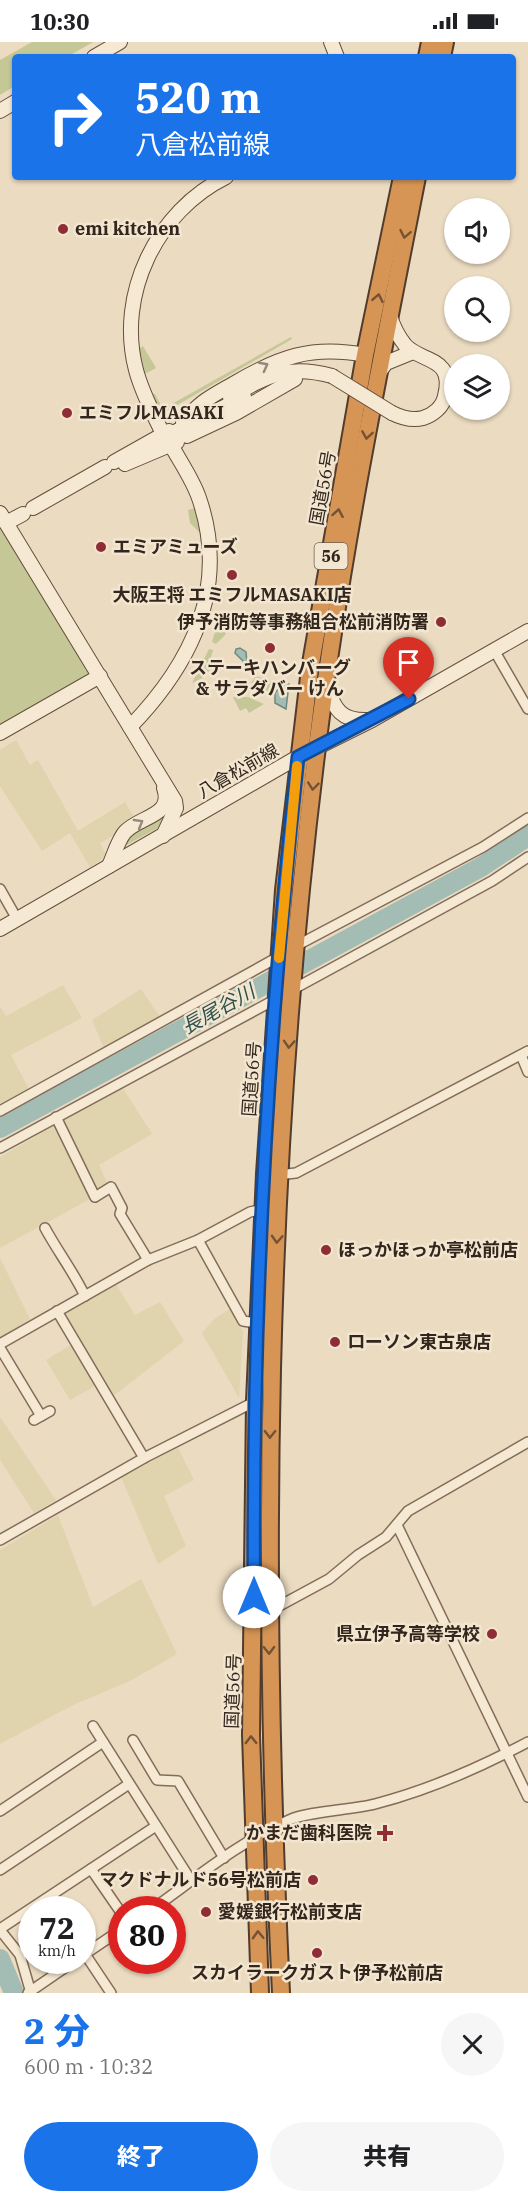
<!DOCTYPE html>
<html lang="ja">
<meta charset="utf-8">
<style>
body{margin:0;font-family:"IBM Plex Serif","Noto Sans JP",serif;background:#f6f6f6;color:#202124;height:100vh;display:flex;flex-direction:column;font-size:22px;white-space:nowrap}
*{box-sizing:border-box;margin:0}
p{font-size:20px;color:#757577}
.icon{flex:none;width:33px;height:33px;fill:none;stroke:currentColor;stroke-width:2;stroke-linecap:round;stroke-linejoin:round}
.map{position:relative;height:1951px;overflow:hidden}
.drawer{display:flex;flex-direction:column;background:#fff;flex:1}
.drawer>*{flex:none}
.banner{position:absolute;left:12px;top:12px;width:504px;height:126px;border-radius:6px;box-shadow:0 2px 4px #0004;background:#1a73e8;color:#fff;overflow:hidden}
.buttons{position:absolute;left:444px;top:156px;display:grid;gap:12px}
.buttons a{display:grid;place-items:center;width:66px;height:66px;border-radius:50%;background:#fff;box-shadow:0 2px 4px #0004;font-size:30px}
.speed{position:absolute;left:18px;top:1854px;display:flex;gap:12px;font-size:30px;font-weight:700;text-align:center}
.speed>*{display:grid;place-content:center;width:78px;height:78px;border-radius:50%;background:#fff;box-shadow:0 2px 4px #0004;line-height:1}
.speed small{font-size:15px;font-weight:400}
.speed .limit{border:9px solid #d22;background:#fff;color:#111}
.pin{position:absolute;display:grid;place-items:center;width:51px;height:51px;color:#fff;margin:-62px -26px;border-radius:50% 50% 50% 0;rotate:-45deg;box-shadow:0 0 6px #0007}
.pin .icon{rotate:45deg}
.me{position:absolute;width:66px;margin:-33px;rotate:0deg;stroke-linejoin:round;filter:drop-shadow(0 0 4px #0008)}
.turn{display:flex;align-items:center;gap:21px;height:126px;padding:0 24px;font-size:27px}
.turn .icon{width:78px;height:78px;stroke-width:2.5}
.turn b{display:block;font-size:42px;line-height:51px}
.round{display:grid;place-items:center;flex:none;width:63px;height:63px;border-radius:32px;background:#f6f6f6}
.overview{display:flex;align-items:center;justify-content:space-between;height:102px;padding:0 24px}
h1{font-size:36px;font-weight:800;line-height:45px;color:#1a73e8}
.button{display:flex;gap:12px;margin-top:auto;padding:12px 24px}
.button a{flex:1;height:69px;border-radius:36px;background:#1a73e8;color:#fff;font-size:24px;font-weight:800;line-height:69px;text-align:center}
.button a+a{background:#f6f6f6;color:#202124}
.status{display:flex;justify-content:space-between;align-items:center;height:42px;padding:0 30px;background:#fff;direction:ltr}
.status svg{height:16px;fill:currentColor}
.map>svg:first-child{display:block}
.farmland{fill:#e0d4af}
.green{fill:#c5c896}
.water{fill:#a3bdb4;stroke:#6b8a80;stroke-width:1.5}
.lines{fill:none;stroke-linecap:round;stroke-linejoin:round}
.river{stroke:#a3bdb4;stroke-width:20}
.street-casing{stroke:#836d5a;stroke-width:12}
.secondary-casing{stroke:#654e3d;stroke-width:16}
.highway-casing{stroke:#513c2e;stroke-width:20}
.street{stroke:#f6e9d3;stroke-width:9}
.secondary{stroke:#f6e9d3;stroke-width:14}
.highway{stroke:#d69555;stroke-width:16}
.secondary-bridge-casing{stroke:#654e3d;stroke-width:16;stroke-linecap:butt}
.secondary-bridge{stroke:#f6e9d3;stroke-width:14}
.oneway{stroke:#745233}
.oneway2{stroke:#948878}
.route-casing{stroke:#114b97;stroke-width:15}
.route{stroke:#1a73e8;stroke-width:10}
.slow{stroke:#f59e0b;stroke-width:10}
.poi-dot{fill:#8e2d35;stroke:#f3e6d0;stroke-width:2}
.labels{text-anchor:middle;stroke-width:5;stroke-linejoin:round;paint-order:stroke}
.shield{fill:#f3e6d0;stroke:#6d6053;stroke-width:1.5}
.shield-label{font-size:16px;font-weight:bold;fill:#33261d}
.poi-label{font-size:18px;font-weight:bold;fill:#33261d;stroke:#f3e6d0;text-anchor:start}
.street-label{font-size:18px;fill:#33261d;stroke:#f3e6d0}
.water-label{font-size:20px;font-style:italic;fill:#2d524d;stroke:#f3e6d0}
</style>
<div class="status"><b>10:30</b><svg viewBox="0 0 49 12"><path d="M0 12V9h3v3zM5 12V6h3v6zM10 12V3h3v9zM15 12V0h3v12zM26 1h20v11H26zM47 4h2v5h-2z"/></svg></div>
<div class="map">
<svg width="528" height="1951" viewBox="0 0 528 1951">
<rect width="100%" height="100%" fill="#ebdbc1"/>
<g class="farmland">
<polygon points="16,698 30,723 38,718 78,789 125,760 137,780 100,801 107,814 90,825 70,791 42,809 0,744 0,708"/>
<polygon points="63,943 82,976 11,1013 29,1047 0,1064 0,965 6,974"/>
<polygon points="141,947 162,978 105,1009 92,978"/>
<polygon points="121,1043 152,1092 99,1123 109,1145 95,1152 59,1077"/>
<polygon points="55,1083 90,1157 0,1206 0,1115"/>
<polygon points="0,1216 30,1277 0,1296"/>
<polygon points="116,1242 135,1273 160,1260 184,1299 112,1355 64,1274 65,1270"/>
<polygon points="230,1267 243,1290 239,1356 202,1291 214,1277"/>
<polygon points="71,1303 95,1344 70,1358 46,1318"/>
<polygon points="0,1375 56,1458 34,1471 0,1418"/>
<polygon points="178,1406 194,1438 164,1454 186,1504 158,1522 121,1435"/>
<polygon points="58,1473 93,1565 141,1537 177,1612 130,1639 73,1663 0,1702 0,1508"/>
</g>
<g class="green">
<polygon points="32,0 93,0 67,15 15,15 15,44 0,53 0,18"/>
<polygon points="291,295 292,297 160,373 152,352 155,352 163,367"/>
<polygon points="143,304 156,326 143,333 138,307"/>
<polygon points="195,466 201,492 190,481 188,468"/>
<polygon points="0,483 92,632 0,683"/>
<polygon points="219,577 226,592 216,602 212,600"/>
<polygon points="209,607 213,608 211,615 214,623 204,635 192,641"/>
<polygon points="256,634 273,640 268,649 259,647 251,641"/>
<polygon points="233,655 248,655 264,662 249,671 246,666 240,669"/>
<polygon points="166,768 167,781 121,806 127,792"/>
</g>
<g class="water">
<polygon points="240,606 246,610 247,622 252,630 243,625 243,619 235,611 236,607"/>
<polygon points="289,642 286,667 275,661 275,651 281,643"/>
</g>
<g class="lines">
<g class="river">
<polyline points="0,1086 481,825 528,794"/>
<polyline points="0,1917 14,1951"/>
</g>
<defs>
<g id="street">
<polyline points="494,608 528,667"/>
<polyline points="0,847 17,877"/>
<polyline points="294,905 483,805 528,776"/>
<polyline points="290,949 492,839 528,815"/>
<polyline points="521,1013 528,1030"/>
<polyline points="0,1069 280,914"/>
<polyline points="56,1075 95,1155 111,1145 122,1166 120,1172 148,1218"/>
<polyline points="0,1106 278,956"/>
<polyline points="276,1133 296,1131 528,1009"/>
<path d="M45,1186C58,1210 73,1229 85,1254"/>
<polyline points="198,1198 243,1279 257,1281"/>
<polyline points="57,1269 144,1416"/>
<polyline points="0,1302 148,1218 198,1198 250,1170 263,1167"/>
<polyline points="0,1306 41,1374"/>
<polyline points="34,1378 50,1369"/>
<polyline points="397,1483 528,1755"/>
<polyline points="0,1498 144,1416 256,1359"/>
<polyline points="268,1570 329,1537 358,1513 386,1495 408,1469 528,1400"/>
<polyline points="93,1684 190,1837"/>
<polyline points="133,1698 157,1738 178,1739 224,1816"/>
<polyline points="0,1769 103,1700"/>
<polyline points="91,1827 122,1872"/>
<polyline points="0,1828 129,1742"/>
<path d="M151,1868C195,1837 239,1800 289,1778C309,1769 352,1768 375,1762C429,1748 479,1726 528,1700"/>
<polyline points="0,1887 156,1784"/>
<polyline points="0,1888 20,1913 31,1951"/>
<polyline points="85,1912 111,1951"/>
<polyline points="82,1914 122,1887"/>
<polyline points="28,1951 76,1918"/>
</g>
<g id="secondary">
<polyline points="331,0 337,15"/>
<polyline points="94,15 120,0"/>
<polyline points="0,69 15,60"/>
<path d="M226,135C157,169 116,252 136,328C142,351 153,371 163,392L167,394L244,355"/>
<path d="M390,274C393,284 398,294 405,303C421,321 455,314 445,354C443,365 433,373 423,376C412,379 402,376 392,371"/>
<polyline points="378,332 386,321 413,310"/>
<path d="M230,355C269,333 288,322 332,334"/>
<path d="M183,381C199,360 210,355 233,342C279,315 311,303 365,313"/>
<polyline points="187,394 236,371 295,337"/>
<polyline points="114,420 169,389"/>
<polyline points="125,422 177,400"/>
<polyline points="33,466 105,425"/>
<polyline points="0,471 175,759 176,766 163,794"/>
<polyline points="6,481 23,472"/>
<path d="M326,644C335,668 341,679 368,678"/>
<path d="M130,685C191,622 230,546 199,456C193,438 181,421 171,403"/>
<polyline points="0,691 100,634"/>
<path d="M109,824C114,813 118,798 125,790C140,774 174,774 164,746"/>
<polyline points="0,887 298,715 372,678 528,589"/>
</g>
<g id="highway">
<polyline points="427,15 430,0"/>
<polyline points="442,15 445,0"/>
<polyline points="260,1951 251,1693 255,1359 265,1132 284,848 310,627 365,313 402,135"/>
<path d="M281,1951C261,1535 265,1118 317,705C341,513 380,324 417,135"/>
</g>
</defs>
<use href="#street" class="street-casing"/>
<use href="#secondary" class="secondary-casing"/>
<use href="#highway" class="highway-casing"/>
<use href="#street" class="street"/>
<use href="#secondary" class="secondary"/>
<use href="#highway" class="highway"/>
<defs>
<polyline id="secondary-bridge" points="332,334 392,371"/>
</defs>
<use href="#secondary-bridge" class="secondary-bridge-casing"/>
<use href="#secondary-bridge" class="secondary-bridge"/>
</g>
<defs><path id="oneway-chevron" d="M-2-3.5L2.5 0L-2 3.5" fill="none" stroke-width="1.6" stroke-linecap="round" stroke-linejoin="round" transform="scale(1.5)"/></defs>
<g class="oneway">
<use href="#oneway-chevron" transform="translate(405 192) rotate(101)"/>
<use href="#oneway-chevron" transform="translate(378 256) rotate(-79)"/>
<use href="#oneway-chevron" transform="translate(367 393) rotate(99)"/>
<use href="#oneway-chevron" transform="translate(338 471) rotate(-80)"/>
<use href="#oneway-chevron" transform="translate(313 744) rotate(96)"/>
<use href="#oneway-chevron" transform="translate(289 1002) rotate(94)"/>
<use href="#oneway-chevron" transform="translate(277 1197) rotate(93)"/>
<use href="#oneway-chevron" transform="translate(270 1392) rotate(91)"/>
<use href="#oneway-chevron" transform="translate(269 1608) rotate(89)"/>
<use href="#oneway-chevron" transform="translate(251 1698) rotate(-91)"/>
<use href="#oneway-chevron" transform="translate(258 1893) rotate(-92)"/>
</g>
<g class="oneway2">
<use href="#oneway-chevron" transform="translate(264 324) rotate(-28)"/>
<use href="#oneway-chevron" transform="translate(139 781) rotate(-30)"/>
</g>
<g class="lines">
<defs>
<path id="route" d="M254,1555C252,1275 267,993 298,715L409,657"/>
</defs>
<use href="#route" class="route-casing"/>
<use href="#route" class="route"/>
<polyline class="slow" points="279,916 297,724"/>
</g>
<g class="poi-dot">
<circle cx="63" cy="187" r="6"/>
<circle cx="67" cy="371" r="6"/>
<circle cx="101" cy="505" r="6"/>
<circle cx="232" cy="533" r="6"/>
<circle cx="441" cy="580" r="6"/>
<circle cx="270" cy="606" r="6"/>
<circle cx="326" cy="1208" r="6"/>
<circle cx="335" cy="1300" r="6"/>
<circle cx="492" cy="1592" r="6"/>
<path d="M382 1782h6v6h6v6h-6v6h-6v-6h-6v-6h6z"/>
<circle cx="313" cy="1838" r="6"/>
<circle cx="206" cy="1870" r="6"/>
<circle cx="317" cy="1911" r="6"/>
</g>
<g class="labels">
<rect class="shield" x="314.5" y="501" width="33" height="26" rx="4.5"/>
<g class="shield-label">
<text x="331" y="520">56</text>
</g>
<g class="poi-label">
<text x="75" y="193">emi kitchen</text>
<text x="79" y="377">エミフルMASAKI</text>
<text x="113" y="511">エミアミューズ</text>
<text x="232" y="559" text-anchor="middle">大阪王将 エミフルMASAKI店</text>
<text x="429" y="586" text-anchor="end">伊予消防等事務組合松前消防署</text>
<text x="270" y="632" text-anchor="middle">ステーキハンバーグ<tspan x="270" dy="21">&amp; サラダバー けん</tspan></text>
<text x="338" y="1214">ほっかほっか亭松前店</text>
<text x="347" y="1306">ローソン東古泉店</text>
<text x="480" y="1598" text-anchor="end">県立伊予高等学校</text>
<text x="372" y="1797" text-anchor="end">かまだ歯科医院</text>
<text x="301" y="1844" text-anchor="end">マクドナルド56号松前店</text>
<text x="218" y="1876">愛媛銀行松前支店</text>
<text x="317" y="1937" text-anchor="middle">スカイラークガスト伊予松前店</text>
</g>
<g class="street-label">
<text transform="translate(323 446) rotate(-80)" y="6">国道56号</text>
<text transform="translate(238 729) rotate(-30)" y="6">八倉松前線</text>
<text transform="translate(252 1037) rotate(-86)" y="6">国道56号</text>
<text transform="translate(233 1649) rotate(-88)" y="6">国道56号</text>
</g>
<g class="water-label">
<text transform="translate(218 967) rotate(-29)" y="7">長尾谷川</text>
</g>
</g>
</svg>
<div class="buttons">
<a><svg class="icon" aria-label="sound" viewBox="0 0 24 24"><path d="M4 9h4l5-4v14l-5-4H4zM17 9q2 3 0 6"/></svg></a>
<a><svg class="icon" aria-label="search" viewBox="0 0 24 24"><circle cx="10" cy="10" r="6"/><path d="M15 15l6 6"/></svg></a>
<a><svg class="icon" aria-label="layers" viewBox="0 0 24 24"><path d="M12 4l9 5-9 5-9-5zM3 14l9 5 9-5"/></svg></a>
</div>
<div class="speed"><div>72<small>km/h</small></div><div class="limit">80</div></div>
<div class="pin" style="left:409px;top:657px;background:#d93025"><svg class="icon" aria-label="arrive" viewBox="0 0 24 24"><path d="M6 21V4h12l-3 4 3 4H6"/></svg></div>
<svg class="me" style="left:254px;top:1555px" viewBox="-20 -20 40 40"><circle r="19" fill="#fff"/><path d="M0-13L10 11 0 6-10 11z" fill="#1a73e8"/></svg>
<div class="banner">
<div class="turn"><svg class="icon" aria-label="right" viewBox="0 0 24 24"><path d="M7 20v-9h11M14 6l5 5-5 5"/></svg><div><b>520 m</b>八倉松前線</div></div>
</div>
</div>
<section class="drawer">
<div class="overview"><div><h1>2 分</h1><p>600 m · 10:32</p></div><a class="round"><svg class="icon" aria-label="close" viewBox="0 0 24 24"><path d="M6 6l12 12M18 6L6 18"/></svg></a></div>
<div class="button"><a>終了</a><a>共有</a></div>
</section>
